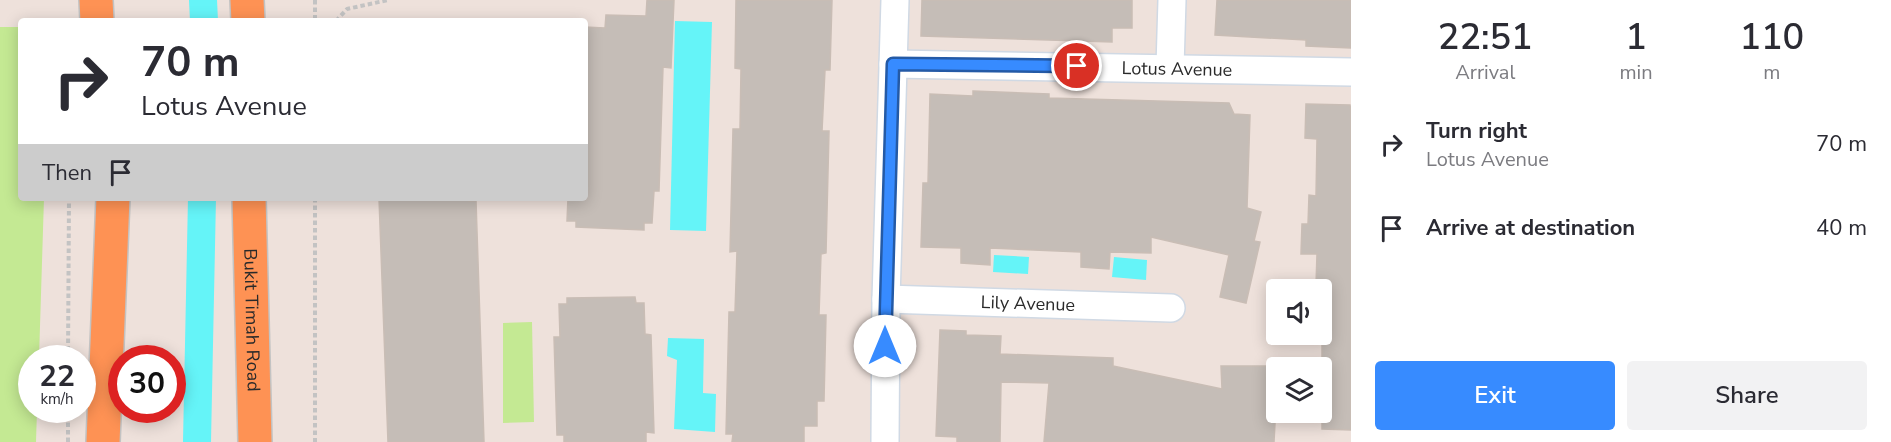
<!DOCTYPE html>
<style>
body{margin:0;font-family:"Nunito Sans",sans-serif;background:#f2f2f3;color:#2b2b33;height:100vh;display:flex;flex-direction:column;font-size:22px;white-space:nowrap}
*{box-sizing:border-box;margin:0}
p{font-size:20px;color:#7c7c81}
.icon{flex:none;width:33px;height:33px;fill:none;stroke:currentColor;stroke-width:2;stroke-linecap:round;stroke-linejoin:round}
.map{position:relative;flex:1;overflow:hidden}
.details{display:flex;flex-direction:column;background:#fff;width:540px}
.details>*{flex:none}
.guide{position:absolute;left:18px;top:18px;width:570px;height:183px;border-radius:6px;box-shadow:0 3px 15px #0003;background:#fff;color:#2b2b33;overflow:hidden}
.tools{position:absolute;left:1266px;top:279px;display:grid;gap:12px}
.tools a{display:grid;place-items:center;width:66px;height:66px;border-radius:6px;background:#fff;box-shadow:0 3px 15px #0003;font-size:30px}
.speed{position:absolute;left:18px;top:345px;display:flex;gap:12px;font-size:30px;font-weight:700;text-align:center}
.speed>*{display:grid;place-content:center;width:78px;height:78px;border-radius:50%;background:#fff;box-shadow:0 3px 15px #0003;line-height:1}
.speed small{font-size:15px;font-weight:400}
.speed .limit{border:9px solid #d22;background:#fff;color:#111}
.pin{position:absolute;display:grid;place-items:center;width:51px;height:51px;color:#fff;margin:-26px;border:3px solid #fff;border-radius:50%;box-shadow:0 2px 6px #0007}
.me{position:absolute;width:66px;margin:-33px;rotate:0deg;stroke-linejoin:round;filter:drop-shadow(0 0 4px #0008)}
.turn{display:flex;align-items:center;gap:21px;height:126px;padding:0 24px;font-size:27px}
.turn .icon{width:78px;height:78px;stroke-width:2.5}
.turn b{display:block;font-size:42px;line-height:51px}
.then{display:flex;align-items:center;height:57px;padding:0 24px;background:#0003;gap:12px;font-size:22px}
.eta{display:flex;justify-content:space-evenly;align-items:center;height:102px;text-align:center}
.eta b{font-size:36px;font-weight:600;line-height:42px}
.button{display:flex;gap:12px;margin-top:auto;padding:12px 24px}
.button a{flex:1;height:69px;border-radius:6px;background:#378bff;color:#fff;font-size:24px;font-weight:600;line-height:69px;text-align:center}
.button a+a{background:#f2f2f3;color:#2b2b33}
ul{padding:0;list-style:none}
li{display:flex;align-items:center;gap:18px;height:84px;padding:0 24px}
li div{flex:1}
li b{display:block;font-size:22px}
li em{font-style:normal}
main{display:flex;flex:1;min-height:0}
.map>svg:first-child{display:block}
.green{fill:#c4e993}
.water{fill:#65f4f8}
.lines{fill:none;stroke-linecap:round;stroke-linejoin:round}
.canal{stroke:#65f4f8;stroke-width:28}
.building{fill:#c5bdb7;stroke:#c9bdb5;stroke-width:1.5}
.minor-casing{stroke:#d0d9e4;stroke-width:30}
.trunk-casing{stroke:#c3c3c3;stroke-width:36}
.path{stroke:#c3c3c3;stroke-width:4;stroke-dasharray:4.5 3;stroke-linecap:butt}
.minor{stroke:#fff;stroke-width:27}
.trunk{stroke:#fe9254;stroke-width:33}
.route-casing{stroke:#245aa6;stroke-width:15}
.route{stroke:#378bff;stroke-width:10}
.labels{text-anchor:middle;stroke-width:5;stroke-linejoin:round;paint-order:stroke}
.street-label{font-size:18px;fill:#2a2a2a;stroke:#fff}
</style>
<main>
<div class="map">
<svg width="1351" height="442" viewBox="0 0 1351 442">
<rect width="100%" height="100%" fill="#eee1db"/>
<g class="green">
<polygon points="0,27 21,27 21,198 44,198 39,358 32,358 32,410 37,410 36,442 0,442"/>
<polygon points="532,322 534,422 503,423 503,323"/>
</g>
<g class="water">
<polygon points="675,21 712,22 706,231 670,230"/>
<polygon points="994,255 1029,257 1028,274 993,272"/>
<polygon points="1114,257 1147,260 1146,280 1112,277"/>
<polygon points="668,338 704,339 703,393 716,394 715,432 674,429 677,360 667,356"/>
</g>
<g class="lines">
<g class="canal">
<polyline points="203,0 204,21"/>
<polyline points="197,442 202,198"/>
</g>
</g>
<g class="building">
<polygon points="647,0 674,0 671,68 663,67 659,191 654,191 652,223 644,223 644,230 576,227 576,221 567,221 568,198 585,198 585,27 605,28 606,15 646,16"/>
<polygon points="736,0 832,0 830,70 825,70 822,131 829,131 826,253 821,254 819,315 826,315 824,401 817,401 817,426 804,426 804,442 732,442 733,434 726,434 729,312 735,312 737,251 730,252 733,129 740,129 741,69 735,68"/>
<polygon points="922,0 1132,0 1132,28 1112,28 1112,42 921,36"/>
<polygon points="1217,0 1351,0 1351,48 1306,46 1306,40 1215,35"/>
<polygon points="973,91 1049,94 1049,98 1229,103 1234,114 1250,115 1247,208 1261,212 1254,241 1260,242 1246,303 1220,297 1229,255 1151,237 1151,253 1110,252 1109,269 1081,267 1081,252 990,248 990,265 961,263 961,248 921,247 923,183 928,183 930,94 973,96"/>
<polygon points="1306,104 1350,105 1351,111 1351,430 1322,429 1322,285 1316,285 1317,254 1301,254 1302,224 1308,224 1309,195 1316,196 1317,139 1305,138"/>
<polygon points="379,198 469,198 469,201 476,201 484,442 388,442"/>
<polygon points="635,297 636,303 644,303 645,334 651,335 654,433 646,432 646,442 564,442 564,435 557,435 554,337 560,337 559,304 567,304 567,298"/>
<polygon points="940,330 966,331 966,335 1001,336 1000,354 1113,358 1113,366 1222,389 1221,366 1273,366 1274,404 1276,404 1274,442 1044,442 1049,383 1001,382 1000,442 957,442 957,437 936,436"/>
</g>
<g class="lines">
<defs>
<g id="minor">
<path id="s1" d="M893,64L1351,72"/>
<polyline points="1170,67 1172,0"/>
<path id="s2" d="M886,299L1171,308"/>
<polyline points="885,442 886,299 895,0"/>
</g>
<g id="trunk">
<polyline points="96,0 97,21"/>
<polyline points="247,0 248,21"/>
<path id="s3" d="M249,198L255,442"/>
<polyline points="103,442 113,198"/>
</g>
</defs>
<use href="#minor" class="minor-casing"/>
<use href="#trunk" class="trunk-casing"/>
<g class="path">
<polyline points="315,0 315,21"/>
<polyline points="336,21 347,9 388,0"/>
<polyline points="315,198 315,442"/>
<polyline points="68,358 69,198"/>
<polyline points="68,442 68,410"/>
</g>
<use href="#minor" class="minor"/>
<use href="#trunk" class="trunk"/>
</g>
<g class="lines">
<defs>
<polyline id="route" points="885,346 893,64 1077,66"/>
</defs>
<use href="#route" class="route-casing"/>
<use href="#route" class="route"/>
</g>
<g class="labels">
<g class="street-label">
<text dy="6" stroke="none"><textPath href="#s1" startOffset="284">Lotus Avenue</textPath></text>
<text dy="6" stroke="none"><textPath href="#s2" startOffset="142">Lily Avenue</textPath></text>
<text dy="6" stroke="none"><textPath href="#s3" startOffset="122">Bukit Timah Road</textPath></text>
</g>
</g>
</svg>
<div class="tools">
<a><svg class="icon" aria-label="sound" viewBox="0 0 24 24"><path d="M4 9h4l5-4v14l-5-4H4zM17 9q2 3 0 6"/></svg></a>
<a><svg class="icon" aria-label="layers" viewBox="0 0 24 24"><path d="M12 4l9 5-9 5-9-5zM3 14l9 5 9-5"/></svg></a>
</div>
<div class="speed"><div>22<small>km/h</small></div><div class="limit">30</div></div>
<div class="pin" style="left:1077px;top:66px;background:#d93025"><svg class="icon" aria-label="arrive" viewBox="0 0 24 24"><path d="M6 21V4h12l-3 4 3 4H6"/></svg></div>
<svg class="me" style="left:885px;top:346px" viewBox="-20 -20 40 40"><circle r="19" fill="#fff"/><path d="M0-13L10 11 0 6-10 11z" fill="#378bff"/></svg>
<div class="guide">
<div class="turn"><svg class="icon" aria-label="right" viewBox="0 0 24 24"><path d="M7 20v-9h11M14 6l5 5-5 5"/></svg><div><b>70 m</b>Lotus Avenue</div></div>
<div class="then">Then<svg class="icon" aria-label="arrive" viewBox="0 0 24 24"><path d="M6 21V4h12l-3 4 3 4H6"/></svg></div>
</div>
</div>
<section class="details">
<div class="eta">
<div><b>22:51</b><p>Arrival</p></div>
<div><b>1</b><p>min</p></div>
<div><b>110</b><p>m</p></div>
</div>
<ul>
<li><svg class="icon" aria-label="right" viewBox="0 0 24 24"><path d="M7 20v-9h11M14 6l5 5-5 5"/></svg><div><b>Turn right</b><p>Lotus Avenue</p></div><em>70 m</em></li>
<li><svg class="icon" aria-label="arrive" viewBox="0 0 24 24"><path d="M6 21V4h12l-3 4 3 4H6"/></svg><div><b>Arrive at destination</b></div><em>40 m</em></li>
</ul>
<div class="button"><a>Exit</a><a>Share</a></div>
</section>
</main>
